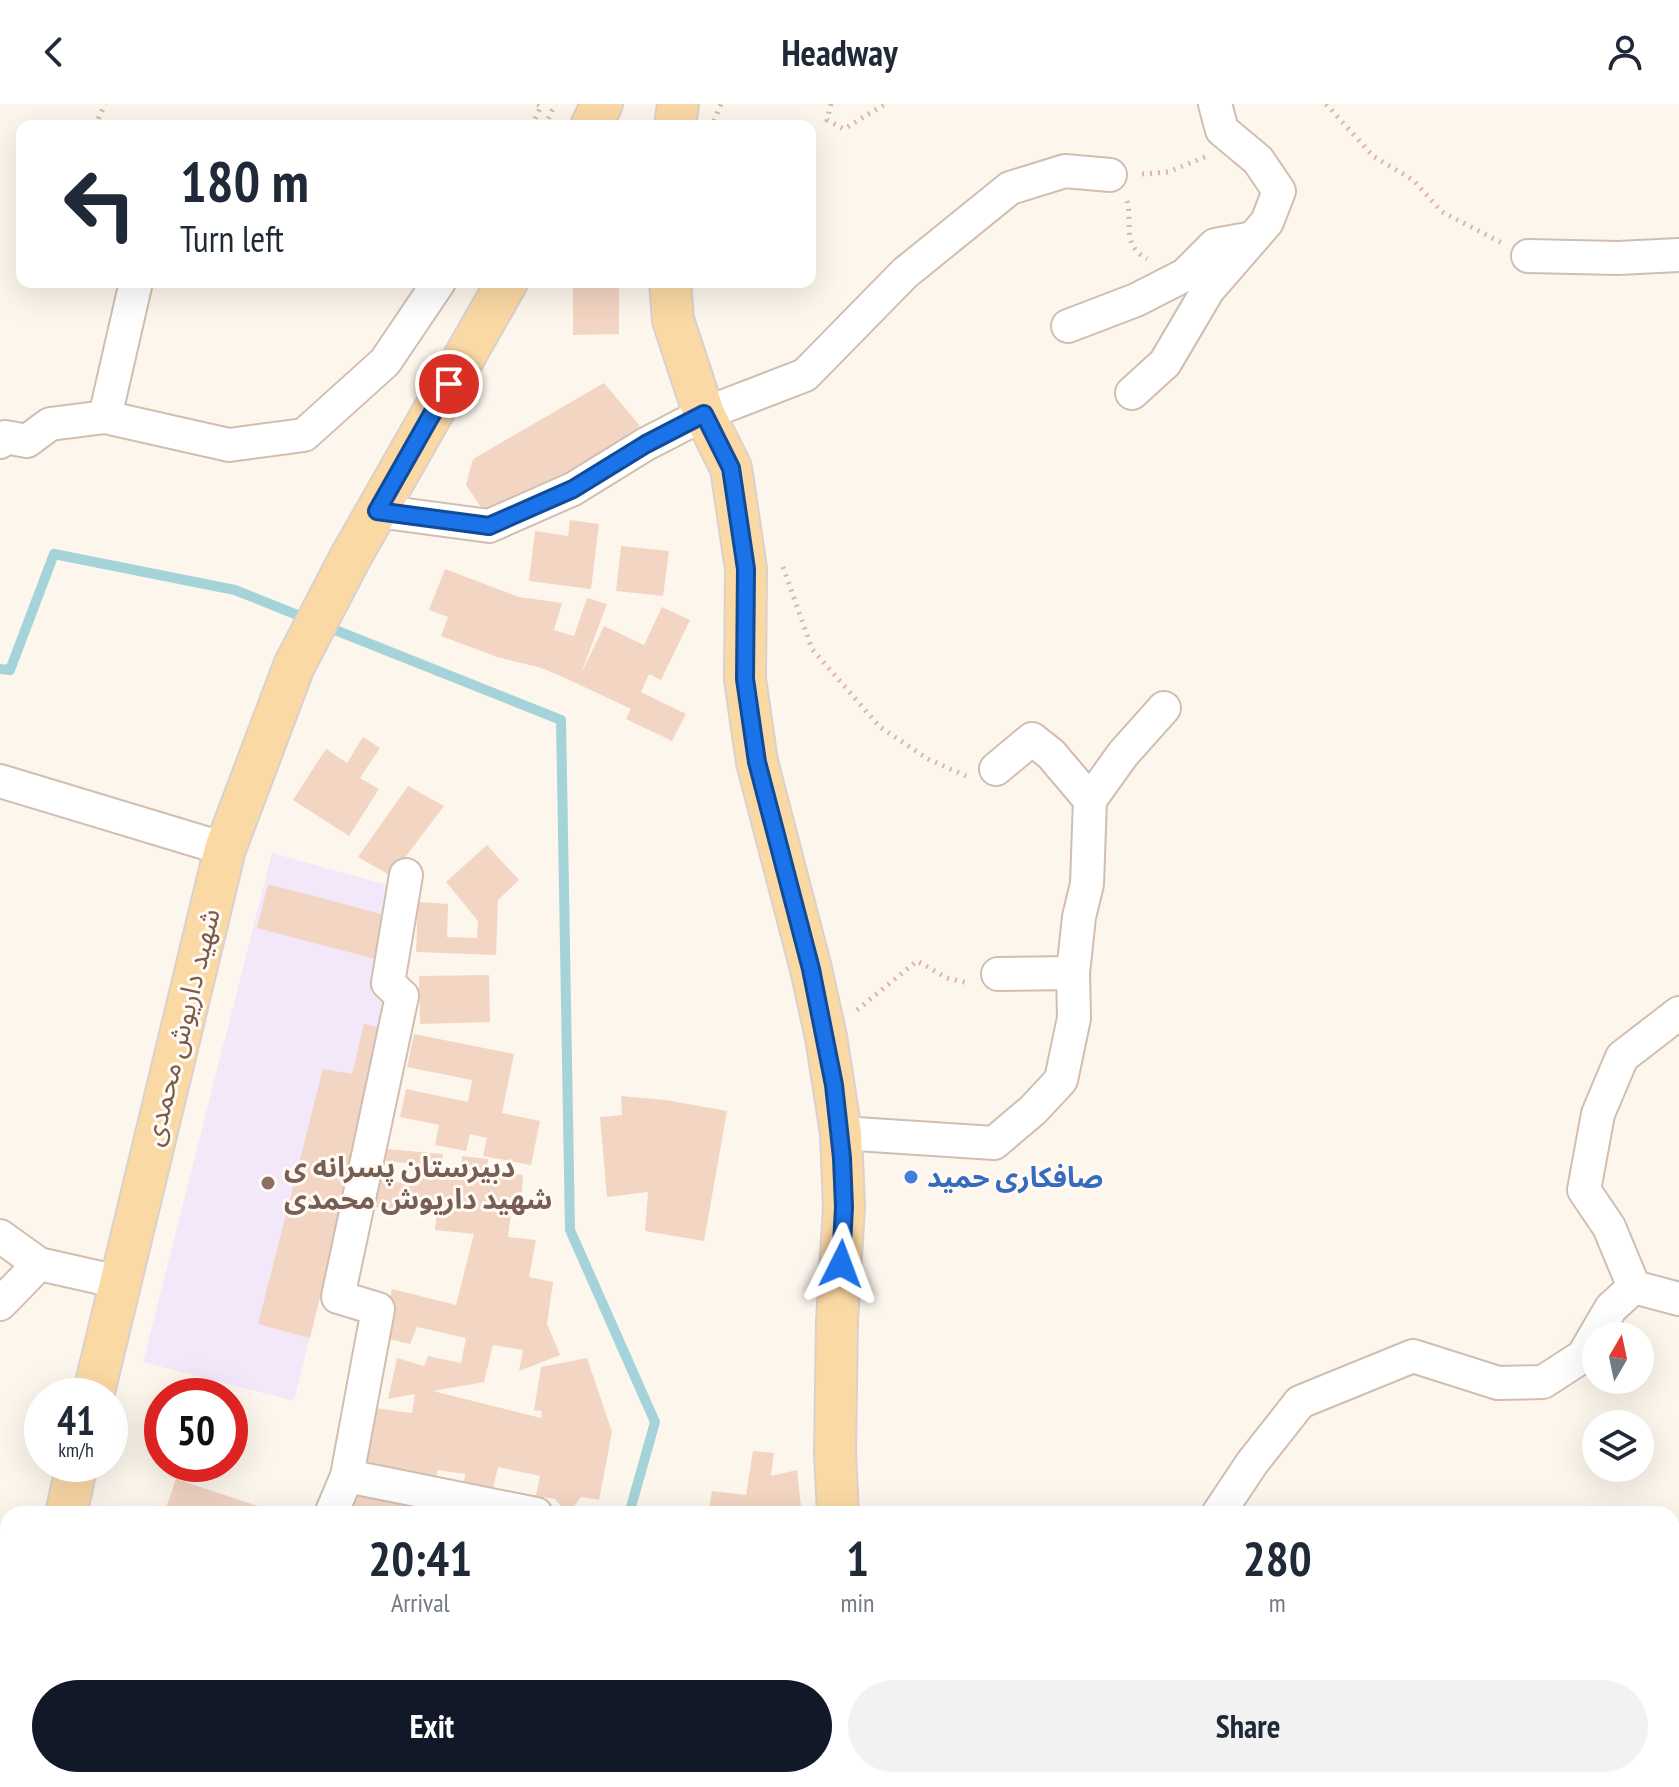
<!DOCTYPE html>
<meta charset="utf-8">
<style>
body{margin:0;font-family:"PT Sans Narrow","Noto Sans Arabic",sans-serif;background:#f2f2f3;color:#1f2937;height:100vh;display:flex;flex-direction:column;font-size:30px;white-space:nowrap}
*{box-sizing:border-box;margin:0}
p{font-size:26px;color:#747a83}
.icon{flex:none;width:44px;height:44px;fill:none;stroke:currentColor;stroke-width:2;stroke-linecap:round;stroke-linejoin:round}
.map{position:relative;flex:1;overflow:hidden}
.details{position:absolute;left:0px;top:1402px;width:1680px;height:282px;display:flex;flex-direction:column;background:#fff;border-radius:24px 24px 0 0;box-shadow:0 8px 32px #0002}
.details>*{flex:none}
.hud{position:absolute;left:16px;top:16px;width:800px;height:168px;border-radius:16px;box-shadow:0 8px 32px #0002;background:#fff;color:#1f2937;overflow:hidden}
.needle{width:52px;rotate:9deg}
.tools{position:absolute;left:1582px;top:1218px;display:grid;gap:16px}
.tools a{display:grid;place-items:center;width:72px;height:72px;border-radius:50%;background:#fff;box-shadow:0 8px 32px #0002;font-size:40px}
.speed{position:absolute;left:24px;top:1274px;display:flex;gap:16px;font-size:40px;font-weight:700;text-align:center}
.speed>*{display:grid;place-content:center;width:104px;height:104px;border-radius:50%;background:#fff;box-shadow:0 8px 32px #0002;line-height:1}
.speed small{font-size:20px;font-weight:400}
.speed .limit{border:12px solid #d22;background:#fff;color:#111}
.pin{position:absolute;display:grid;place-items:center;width:68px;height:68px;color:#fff;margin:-34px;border:4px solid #fff;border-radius:50%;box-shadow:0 2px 8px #0007}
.me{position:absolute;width:88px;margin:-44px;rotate:3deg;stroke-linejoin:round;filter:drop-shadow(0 0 6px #0008)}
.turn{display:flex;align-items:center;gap:28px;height:168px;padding:0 32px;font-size:36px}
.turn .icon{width:104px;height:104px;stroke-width:2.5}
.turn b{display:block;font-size:56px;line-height:68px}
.eta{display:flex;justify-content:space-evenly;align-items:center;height:136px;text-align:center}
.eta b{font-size:48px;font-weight:700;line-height:56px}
.button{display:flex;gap:16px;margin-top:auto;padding:16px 32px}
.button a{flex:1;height:92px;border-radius:48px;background:#111827;color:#fff;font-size:32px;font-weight:700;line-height:92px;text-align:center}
.button a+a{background:#f2f2f3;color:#1f2937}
header{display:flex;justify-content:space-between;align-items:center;height:104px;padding:0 32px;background:#fff;font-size:36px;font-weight:700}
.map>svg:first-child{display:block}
.education{fill:#f3e8fa}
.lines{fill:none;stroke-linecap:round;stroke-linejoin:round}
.stream{stroke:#a5d3da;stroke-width:10}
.building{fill:#f3d5c3}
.minor-casing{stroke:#d1beb0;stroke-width:36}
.major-casing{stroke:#dad1cd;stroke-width:44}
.path{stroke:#d9b8a5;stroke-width:5;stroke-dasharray:2 6;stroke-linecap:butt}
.minor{stroke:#fff;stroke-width:32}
.major{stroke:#fbd9a5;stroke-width:40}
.route-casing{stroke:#114b97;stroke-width:20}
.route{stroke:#1a73e8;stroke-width:14}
.shop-dot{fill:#3f7fe0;stroke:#fffaf3;stroke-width:3}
.education-dot{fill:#8d6e63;stroke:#fffaf3;stroke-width:3}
.labels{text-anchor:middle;stroke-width:6;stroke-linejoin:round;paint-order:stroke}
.street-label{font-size:28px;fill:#7a5c4d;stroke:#fffaf3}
.education-label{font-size:28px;font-weight:bold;fill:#785e54;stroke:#fffaf3;text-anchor:start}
.shop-label{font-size:28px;font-weight:bold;fill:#366cbe;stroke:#fffaf3;text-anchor:start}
</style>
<header><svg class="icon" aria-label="back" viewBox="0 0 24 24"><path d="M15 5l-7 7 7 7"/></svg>Headway<svg class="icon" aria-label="person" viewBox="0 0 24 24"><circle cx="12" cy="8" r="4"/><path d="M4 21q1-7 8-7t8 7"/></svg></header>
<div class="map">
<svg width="1679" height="1683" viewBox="0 0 1679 1683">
<rect width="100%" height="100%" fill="#fdf6ec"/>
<polygon class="education" points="272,749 398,784 377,891 393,897 294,1297 143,1258"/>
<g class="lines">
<g class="stream">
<polyline points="325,522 561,616 570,1126 655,1318 629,1410"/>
<polyline points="0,565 10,566 54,450 235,486 310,516"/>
<polyline points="644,1676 646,1683"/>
</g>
</g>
<g class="building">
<polygon points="573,178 619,178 619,230 573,231"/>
<polygon points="604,279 640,322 559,380 486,411 466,381 473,355"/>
<polygon points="570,416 599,420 591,485 529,477 535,427 568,432"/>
<polygon points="621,442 669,447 663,492 616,487"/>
<polygon points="445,465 519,493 562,499 554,526 574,532 587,494 607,500 580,572 604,522 644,541 662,503 690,516 661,576 649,570 641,588 686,610 672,637 626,615 631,605 576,579 542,564 497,553 441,532 448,513 429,506"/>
<polygon points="363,633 380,644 360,674 379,685 349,732 293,696 326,645 347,659"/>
<polygon points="408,682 444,702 391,772 358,753"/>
<polygon points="487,741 519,776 498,796 496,851 416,848 418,798 448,800 447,833 477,834 478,817 446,778"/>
<polygon points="268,780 389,812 379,856 257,824"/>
<polygon points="489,871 490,918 420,920 419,872"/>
<polygon points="364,920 386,925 310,1234 258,1220 323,965 352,970"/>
<polygon points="414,930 514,950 502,1009 540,1017 531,1061 483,1052 487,1034 470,1030 466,1047 435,1041 439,1021 400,1013 406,985 468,998 472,976 407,963"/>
<polygon points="621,992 666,996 727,1007 704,1137 645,1127 648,1088 607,1093 600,1013 622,1011"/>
<polygon points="387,1045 443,1050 440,1074 460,1076 462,1052 488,1055 487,1067 523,1071 521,1101 512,1100 508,1133 536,1136 529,1173 553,1178 547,1220 560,1251 519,1267 523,1246 493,1241 484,1278 433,1287 541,1314 542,1307 534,1306 541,1263 587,1254 612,1328 599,1396 581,1393 568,1410 555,1395 536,1392 540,1372 498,1363 491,1393 463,1387 465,1370 438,1366 436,1374 428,1371 425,1380 361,1369 373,1304 412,1309 415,1290 388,1295 397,1254 424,1262 428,1252 461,1259 466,1234 417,1223 410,1240 381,1233 392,1185 456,1201 474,1130 435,1126 437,1109 375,1103 378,1076 414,1080 416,1060 386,1057"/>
<polygon points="753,1347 774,1349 771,1372 797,1366 802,1410 708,1410 712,1387 746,1391"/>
<polygon points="176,1375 273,1407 272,1410 164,1410"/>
<polygon points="356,1382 406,1393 402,1403 428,1410 350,1410"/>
<polygon points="154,1676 285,1676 283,1683 175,1683"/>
<polygon points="504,1676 555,1676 557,1683 506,1683"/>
<polygon points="686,1676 747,1676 751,1683 690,1683"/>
</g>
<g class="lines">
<defs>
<g id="minor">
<polyline points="1528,152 1618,154 1679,151"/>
<polyline points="136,178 105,313 229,341 304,331 385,258 439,178"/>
<polyline points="1068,222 1136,196 1185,171 1215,141 1253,134"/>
<polyline points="1132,289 1165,259 1208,186 1267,118 1279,87 1258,56 1222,26 1215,0"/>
<polyline points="0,338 5,333 27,337 50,320 105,313"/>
<polyline points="377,407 489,422 573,385 646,340 704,310 805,271 905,169 1010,84 1065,67 1110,71"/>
<polyline points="996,665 1032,635 1051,650 1090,696"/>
<polyline points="0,677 225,745"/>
<polyline points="998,870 1073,869"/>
<polyline points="841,1029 994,1039 1033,1006 1061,976 1074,914 1073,869 1079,813 1087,780 1090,696 1123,650 1164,604"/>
<polyline points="0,1132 39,1160 119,1178"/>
<polyline points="1634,1183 1679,1195"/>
<polyline points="0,1200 39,1160"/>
<polyline points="347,1372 536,1410"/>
<polyline points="331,1410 347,1372 378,1205 338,1193 402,892 388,879 406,771"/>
<polyline points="1218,1410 1252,1359 1300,1298 1413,1252 1498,1279 1543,1278 1583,1252 1611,1204 1634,1183 1609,1123 1584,1086 1598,1010 1622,953 1679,909"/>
<polyline points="45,1676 59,1683"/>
<polyline points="394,1676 396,1678 403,1676"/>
<polyline points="483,1676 486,1683"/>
<polyline points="1008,1676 1010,1683"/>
<polyline points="327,1683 340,1676"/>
<polyline points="873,1683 943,1676"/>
</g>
<g id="major">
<polyline points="591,22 602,0"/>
<polyline points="675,22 678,0"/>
<polyline points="670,178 673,216 704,310 731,364 746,465 745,575 757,658 811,865 826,933 841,1029 844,1103 837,1217 835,1349 838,1410"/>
<polyline points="93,1292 225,745 294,562 350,454 507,178"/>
<polyline points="66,1410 77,1360"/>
<polyline points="851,1676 852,1683"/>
<polyline points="2,1683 8,1660"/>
</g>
</defs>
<use href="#minor" class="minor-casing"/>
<use href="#major" class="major-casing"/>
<g class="path">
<polyline points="831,0 827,16 844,25 885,0"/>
<polyline points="1326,0 1373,52 1413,76 1442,108 1502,139"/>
<polyline points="714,17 721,0"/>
<polyline points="95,22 105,0"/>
<polyline points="532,22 541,2 537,0"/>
<polyline points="545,22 555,0"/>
<polyline points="1142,70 1168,68 1205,53"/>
<path d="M1127,97C1133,119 1121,141 1147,155"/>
<polyline points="783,463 812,545 880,623 928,655 966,672"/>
<polyline points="857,906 917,857 947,874 968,879"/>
<polyline points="1637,1676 1637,1683"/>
</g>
<use href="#minor" class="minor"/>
<use href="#major" class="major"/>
</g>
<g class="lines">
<defs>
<polyline id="route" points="449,280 377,407 489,422 573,385 646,340 704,310 731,364 746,465 745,575 757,658 811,865 834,981 842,1054 844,1103 841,1160"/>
</defs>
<use href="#route" class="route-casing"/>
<use href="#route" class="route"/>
</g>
<circle class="shop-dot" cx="911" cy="1073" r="8"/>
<circle class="education-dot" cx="268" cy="1079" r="8"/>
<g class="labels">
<g class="street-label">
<text transform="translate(181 923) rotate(-76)" y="10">شهید داریوش محمدی</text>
</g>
<g class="education-label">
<text x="284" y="1073">دبیرستان پسرانه ی<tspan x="284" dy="32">شهید داریوش محمدی</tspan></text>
</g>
<g class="shop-label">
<text x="927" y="1083">صافکاری حمید</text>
</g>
</g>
</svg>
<div class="tools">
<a><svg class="needle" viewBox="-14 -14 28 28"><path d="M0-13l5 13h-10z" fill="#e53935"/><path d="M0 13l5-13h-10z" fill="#747a83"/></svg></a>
<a><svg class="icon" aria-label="layers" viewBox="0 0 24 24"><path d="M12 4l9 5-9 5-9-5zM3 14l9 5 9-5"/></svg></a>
</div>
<div class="speed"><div>41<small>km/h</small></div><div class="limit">50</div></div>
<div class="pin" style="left:449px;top:280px;background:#d93025"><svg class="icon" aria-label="arrive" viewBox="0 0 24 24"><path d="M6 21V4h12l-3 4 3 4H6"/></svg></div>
<svg class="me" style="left:841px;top:1160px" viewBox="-20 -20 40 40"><path d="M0-17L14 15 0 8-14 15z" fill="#1a73e8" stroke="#fff" stroke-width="4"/></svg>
<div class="hud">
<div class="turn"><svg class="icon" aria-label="left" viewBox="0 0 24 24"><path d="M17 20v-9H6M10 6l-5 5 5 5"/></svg><div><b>180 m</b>Turn left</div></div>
</div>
<section class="details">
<div class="eta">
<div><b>20:41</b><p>Arrival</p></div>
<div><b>1</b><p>min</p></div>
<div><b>280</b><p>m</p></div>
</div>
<div class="button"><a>Exit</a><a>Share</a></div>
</section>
</div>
